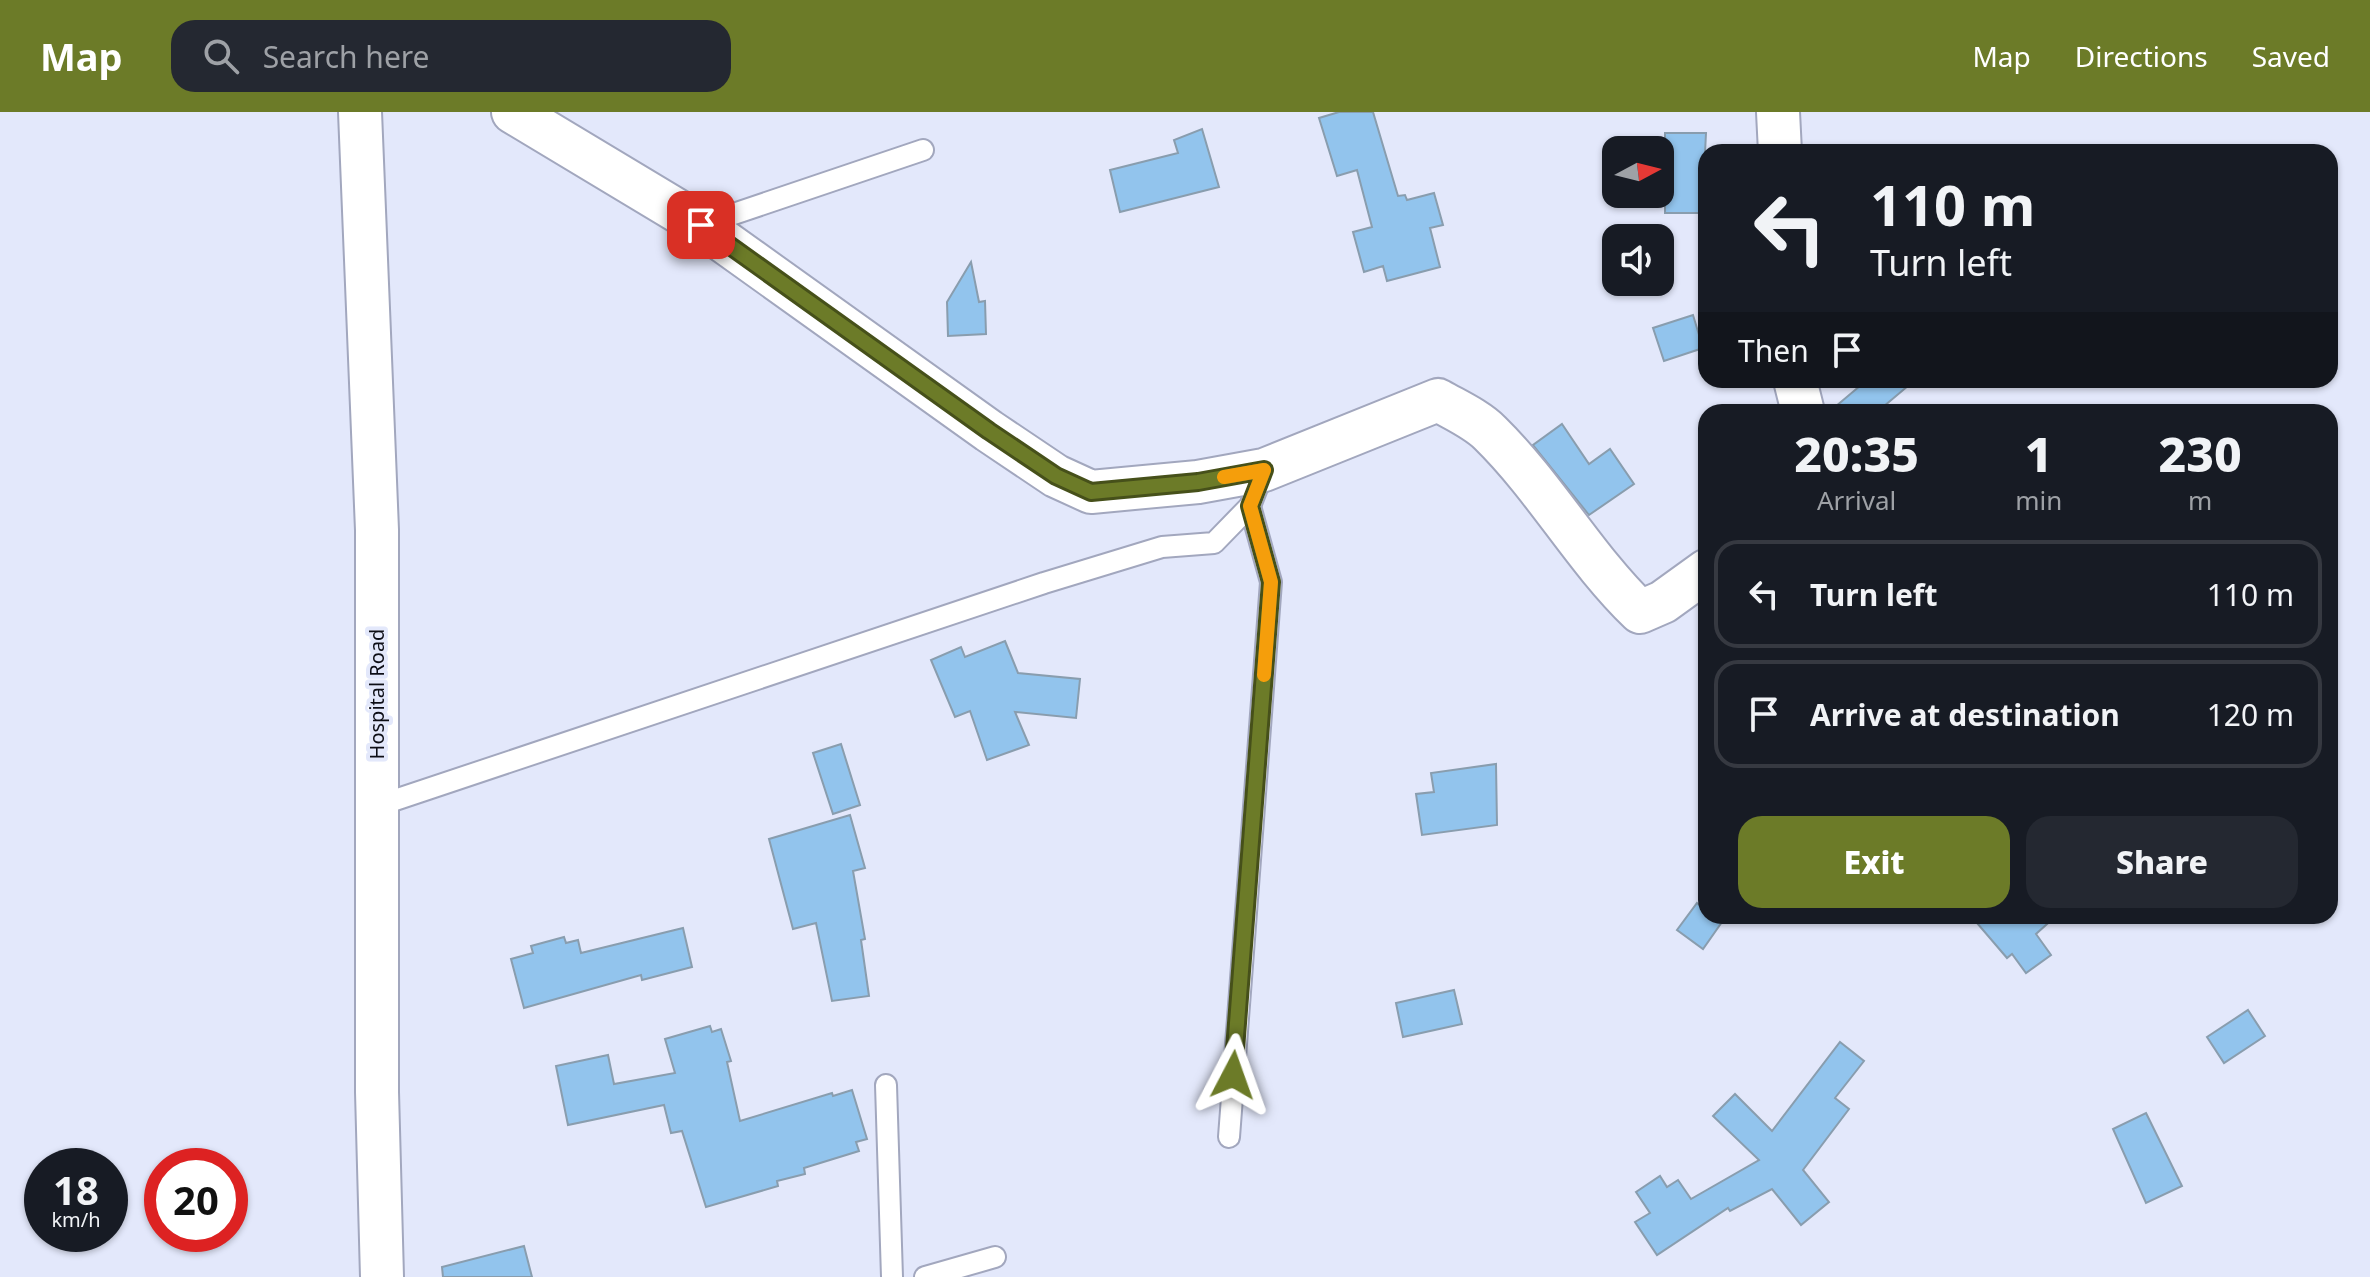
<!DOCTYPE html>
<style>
body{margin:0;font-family:"Noto Sans",sans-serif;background:#242831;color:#f1f3f6;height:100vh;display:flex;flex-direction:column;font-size:30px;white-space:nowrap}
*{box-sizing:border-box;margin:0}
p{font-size:26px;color:#9ea1a6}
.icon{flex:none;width:44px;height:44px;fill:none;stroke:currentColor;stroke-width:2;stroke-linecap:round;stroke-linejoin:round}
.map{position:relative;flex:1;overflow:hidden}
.details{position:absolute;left:1698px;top:292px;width:640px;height:520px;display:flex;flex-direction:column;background:#171b24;border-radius:24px;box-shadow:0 2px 6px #0004}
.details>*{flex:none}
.top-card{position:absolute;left:1698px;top:32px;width:640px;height:244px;border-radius:24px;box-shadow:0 2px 6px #0004;background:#171b24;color:#f1f3f6;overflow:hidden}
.needle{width:52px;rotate:83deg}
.buttons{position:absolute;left:1602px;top:24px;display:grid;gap:16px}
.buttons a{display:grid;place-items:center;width:72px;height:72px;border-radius:16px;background:#171b24;box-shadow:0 2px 6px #0004;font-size:40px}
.speed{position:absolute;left:24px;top:1036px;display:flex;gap:16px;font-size:40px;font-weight:700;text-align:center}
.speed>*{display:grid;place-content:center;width:104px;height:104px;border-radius:50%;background:#171b24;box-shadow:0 2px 6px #0004;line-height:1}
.speed small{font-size:20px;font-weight:400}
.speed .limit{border:12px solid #d22;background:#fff;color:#111}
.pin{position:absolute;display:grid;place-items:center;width:68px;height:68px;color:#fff;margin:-34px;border-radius:16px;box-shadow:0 4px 12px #0006}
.me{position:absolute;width:88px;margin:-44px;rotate:4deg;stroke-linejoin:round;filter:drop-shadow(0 0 6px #0008)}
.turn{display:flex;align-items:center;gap:28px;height:168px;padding:0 40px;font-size:36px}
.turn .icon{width:104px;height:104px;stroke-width:2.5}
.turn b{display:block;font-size:56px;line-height:68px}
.then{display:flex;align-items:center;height:76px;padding:0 40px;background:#0003;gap:16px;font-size:30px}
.eta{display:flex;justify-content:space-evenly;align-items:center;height:136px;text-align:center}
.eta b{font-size:48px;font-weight:800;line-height:56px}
.action{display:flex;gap:16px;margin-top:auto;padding:16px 40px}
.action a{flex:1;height:92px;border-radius:24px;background:#6c7b28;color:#fff;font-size:32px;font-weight:800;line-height:92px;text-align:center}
.action a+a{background:#242831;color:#f1f3f6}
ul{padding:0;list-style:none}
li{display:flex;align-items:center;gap:24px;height:108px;margin:0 16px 12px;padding:0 24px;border:4px solid #363941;border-radius:24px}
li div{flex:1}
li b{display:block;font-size:30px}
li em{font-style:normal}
header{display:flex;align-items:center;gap:48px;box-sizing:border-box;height:112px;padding:0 40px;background:#6c7b28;color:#fff}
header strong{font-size:38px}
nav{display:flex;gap:44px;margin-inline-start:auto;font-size:28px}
.search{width:560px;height:72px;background:#242831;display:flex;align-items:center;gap:20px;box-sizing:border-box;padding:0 28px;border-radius:24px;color:#9ea1a6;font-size:30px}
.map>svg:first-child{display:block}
.building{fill:#92c4ed;stroke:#899dae;stroke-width:2}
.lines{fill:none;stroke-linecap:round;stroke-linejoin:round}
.lane-casing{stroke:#a2a7be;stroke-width:24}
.street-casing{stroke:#a2a7be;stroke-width:46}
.lane{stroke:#fff;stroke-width:20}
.street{stroke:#fff;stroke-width:42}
.route-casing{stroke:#46501a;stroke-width:20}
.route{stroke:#6c7b28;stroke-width:14}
.slow{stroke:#f59e0b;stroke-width:14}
.labels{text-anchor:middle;stroke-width:8;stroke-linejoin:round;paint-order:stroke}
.street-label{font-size:20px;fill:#0d0e16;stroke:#e3e8fb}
</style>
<header>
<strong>Map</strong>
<div class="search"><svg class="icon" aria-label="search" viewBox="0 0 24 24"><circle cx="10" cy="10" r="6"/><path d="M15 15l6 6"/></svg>Search here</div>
<nav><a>Map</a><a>Directions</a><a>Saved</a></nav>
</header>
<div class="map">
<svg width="2370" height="1165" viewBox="0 0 2370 1165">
<rect width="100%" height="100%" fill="#e3e8fb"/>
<g class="building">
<polygon points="1339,0 1373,0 1398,84 1405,83 1407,88 1434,81 1443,113 1430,116 1440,155 1387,169 1383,154 1364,160 1353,120 1372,115 1357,58 1337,64 1319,6"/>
<polygon points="1202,17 1219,75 1120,100 1110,58 1178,41 1174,28"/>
<polygon points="1665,21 1706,21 1702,101 1665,101"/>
<polygon points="971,150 979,190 985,189 986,222 948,224 947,190"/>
<polygon points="1693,203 1703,236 1664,249 1653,216"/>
<polygon points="1867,268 1915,268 1877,300 1829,300"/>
<polygon points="1562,312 1589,352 1610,337 1634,372 1589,403 1533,333"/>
<polygon points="1005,529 1018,561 1080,567 1076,606 1015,600 1029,633 987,648 970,599 955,605 931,548 961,535 965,545"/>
<polygon points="841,632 860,693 833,702 813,641"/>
<polygon points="1496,652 1497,713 1422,723 1416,682 1434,680 1431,661"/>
<polygon points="850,703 865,756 853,759 865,827 861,828 869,884 832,889 816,811 793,817 769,727"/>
<polygon points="1697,791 1706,798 1706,804 1714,804 1722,810 1703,837 1677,818"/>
<polygon points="1971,804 2056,804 2036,822 2051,843 2026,861 2012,842 2007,846"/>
<polygon points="683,816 692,855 642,868 641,863 524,896 511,847 533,841 531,834 564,825 566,831 578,828 581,841"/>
<polygon points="1454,878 1462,912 1403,925 1396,891"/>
<polygon points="2248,898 2265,924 2224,951 2207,925"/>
<polygon points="710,914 712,920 721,917 731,949 727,950 740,1009 832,981 833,984 852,978 867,1027 856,1030 859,1039 804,1056 805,1062 777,1069 778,1074 706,1095 682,1019 671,1021 664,993 568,1013 556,954 608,943 614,972 675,961 665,927"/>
<polygon points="1840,930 1864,949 1835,986 1849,997 1803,1058 1829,1090 1801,1113 1772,1077 1730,1099 1728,1096 1657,1143 1635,1110 1650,1101 1636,1080 1660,1064 1667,1075 1678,1068 1691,1087 1759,1048 1713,1004 1735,982 1772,1019"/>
<polygon points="2146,1001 2182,1074 2146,1091 2113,1017"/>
<polygon points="524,1134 532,1165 443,1165 442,1155"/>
</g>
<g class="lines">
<defs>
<g id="lane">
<polyline points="701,113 923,38"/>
<polyline points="377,694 1044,471 1162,435 1214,431 1250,394 1264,358"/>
<polyline points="886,973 892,1165"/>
<polyline points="1229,1025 1271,470 1250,394"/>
<polyline points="925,1165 995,1145"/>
</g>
<g id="street">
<polyline points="360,0 377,418 377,980 382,1165"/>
<path d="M513,0L701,113L989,319L1056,364L1091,380L1198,370L1264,358L1438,288C1455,298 1476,307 1490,321C1546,376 1584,446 1640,500L1663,490L1706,459"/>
<polyline points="1778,0 1780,40"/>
<polyline points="1795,268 1803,300"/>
</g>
</defs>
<use href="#lane" class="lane-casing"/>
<use href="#street" class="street-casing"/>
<use href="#lane" class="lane"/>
<use href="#street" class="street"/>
</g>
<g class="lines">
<defs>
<polyline id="route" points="701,113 989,319 1056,364 1091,380 1198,370 1264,358 1250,394 1271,470 1233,963"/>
</defs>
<use href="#route" class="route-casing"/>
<use href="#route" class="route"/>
<polyline class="slow" points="1224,365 1264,358 1250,394 1271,470 1264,563"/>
</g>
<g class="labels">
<g class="street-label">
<text transform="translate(377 582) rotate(-90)" y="7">Hospital Road</text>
</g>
</g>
</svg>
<div class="buttons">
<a><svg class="needle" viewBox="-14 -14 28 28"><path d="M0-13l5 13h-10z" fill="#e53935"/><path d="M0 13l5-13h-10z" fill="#9ea1a6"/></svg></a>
<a><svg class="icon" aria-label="sound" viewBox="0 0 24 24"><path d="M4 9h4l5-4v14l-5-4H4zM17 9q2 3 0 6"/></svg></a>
</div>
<div class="speed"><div>18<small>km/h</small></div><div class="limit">20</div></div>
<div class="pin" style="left:701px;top:113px;background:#d93025"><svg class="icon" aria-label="arrive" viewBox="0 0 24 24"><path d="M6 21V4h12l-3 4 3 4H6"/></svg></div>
<svg class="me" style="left:1233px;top:963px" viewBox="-20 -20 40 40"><path d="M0-17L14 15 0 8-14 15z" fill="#6c7b28" stroke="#fff" stroke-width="4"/></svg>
<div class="top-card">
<div class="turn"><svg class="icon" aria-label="left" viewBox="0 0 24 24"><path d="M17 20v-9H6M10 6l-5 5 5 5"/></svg><div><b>110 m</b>Turn left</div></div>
<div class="then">Then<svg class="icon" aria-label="arrive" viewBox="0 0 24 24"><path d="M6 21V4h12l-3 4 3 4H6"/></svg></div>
</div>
<section class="details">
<div class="eta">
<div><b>20:35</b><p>Arrival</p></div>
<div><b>1</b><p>min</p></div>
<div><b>230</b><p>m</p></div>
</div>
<ul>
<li><svg class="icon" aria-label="left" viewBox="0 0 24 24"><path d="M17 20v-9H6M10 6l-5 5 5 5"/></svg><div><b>Turn left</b></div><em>110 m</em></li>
<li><svg class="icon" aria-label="arrive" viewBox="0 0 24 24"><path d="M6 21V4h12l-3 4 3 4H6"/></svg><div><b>Arrive at destination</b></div><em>120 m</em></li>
</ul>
<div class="action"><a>Exit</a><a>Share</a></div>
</section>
</div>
